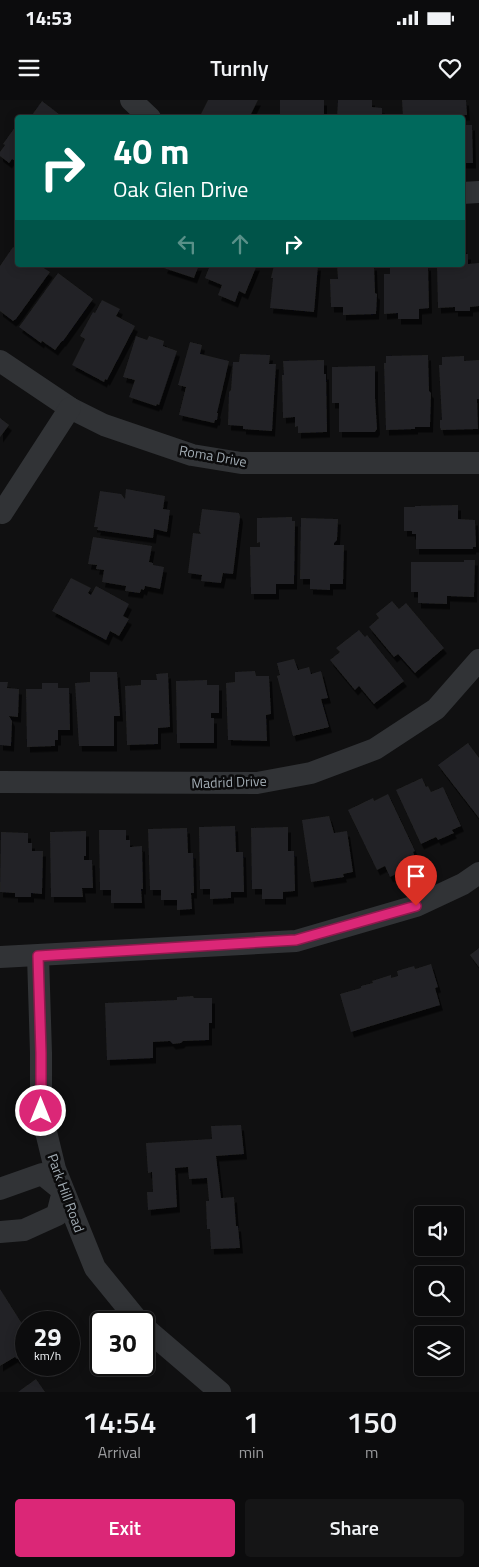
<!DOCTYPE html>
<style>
body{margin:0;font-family:"Titillium Web",sans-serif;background:#151516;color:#f1f3f6;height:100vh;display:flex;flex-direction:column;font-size:19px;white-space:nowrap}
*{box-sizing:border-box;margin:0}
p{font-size:16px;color:#9a9b9d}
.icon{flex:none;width:28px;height:28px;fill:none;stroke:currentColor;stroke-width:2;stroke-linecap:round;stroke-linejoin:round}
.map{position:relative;height:1292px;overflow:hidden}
.panel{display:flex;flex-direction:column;background:#0c0c0d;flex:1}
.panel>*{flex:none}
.hud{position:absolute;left:15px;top:15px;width:450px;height:152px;border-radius:5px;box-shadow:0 2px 12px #0003,0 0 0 1px #2c2c2e;background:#00695c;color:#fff;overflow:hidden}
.controls{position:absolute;left:414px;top:1106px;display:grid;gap:10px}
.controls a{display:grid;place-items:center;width:50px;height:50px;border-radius:5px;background:#0c0c0d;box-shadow:0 2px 12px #0003,0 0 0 1px #2c2c2e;font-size:25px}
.speed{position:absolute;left:15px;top:1211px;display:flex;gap:10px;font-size:25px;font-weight:700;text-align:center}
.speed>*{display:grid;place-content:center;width:65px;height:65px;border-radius:50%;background:#0c0c0d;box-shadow:0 2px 12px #0003,0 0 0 1px #2c2c2e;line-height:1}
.speed small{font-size:12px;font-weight:400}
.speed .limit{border:2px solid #111;border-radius:8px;background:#fff;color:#111}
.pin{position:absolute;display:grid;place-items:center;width:42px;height:42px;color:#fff;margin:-51px -21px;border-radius:50% 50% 50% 0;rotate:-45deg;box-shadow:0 0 5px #0007}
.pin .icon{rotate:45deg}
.me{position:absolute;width:55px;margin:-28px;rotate:0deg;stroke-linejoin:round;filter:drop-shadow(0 0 4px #0008)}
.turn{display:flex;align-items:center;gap:18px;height:105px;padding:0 15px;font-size:22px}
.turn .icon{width:65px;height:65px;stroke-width:2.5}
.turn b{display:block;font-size:35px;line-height:42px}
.lanes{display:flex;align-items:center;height:48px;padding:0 15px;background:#0003;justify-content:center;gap:25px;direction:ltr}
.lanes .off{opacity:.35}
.eta{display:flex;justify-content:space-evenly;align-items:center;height:85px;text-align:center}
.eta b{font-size:30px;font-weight:600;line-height:35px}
.action{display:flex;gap:10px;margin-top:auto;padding:10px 15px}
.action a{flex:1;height:58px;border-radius:5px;background:#db2777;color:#fff;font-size:20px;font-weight:600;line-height:58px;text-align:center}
.action a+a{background:#151516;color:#f1f3f6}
.status{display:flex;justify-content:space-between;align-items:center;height:35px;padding:0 25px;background:#0c0c0d;direction:ltr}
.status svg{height:14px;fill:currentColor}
header{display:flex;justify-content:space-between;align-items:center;height:65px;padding:0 15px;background:#0c0c0d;font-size:22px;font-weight:600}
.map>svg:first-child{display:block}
.building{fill:#232325;filter:url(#shadow)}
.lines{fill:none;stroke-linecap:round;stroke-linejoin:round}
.street{stroke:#313336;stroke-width:22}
.route-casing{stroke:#8e194d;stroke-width:12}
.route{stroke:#db2777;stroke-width:9}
.labels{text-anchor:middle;stroke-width:5;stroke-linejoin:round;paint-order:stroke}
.street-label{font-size:14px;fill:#a0aab2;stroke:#0b0b0c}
</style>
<div class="status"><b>14:53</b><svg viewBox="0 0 49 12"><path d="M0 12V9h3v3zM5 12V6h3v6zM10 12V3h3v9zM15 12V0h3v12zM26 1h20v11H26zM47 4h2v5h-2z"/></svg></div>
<header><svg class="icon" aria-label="menu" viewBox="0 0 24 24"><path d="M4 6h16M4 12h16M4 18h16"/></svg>Turnly<svg class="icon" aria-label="heart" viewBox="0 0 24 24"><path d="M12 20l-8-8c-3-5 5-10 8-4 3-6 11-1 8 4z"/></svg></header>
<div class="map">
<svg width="479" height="1292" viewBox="0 0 479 1292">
<defs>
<filter id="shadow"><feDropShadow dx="3" dy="5.5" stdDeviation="0" flood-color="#0009"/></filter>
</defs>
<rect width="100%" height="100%" fill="#101011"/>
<g class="building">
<polygon points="208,0 258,0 249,18 204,18 200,16"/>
<rect x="280" y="0" width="44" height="18"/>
<polygon points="338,0 372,0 372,7 382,8 382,18 337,18"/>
<polygon points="402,0 466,0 467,15 433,18 432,16 403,17"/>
<polygon points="42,1 64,18 30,18"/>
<polygon points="18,23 18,63 12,59 9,63 0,56 0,52 5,45 3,44"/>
<polygon points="462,25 472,25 473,63 462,63"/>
<polygon points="13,147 18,150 18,165 39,165 50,172 16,219 13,221 0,211 0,166"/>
<polygon points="462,147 464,147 464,154 468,154 468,164 479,163 479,206 470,207 470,211 455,211 455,207 438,208 437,165 462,165"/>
<polygon points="165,165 199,165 194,178 164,168"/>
<polygon points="210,165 257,165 245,194 239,191 235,202 218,195 222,185 205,178"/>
<polygon points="274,165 318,165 314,212 270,208 273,178 271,178"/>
<polygon points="337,165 374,165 375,193 377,194 376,214 343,215 343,207 331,207 330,179 338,179"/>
<polygon points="390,165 428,165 429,208 419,209 419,219 398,219 398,213 384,214 384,174 390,174"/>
<polygon points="58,173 93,199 63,241 62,241 55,250 42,241 41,243 19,227"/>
<polygon points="102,200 120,209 116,216 135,226 107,280 105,279 104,282 72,265 85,239 80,236 93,212 95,213"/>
<polygon points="136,236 147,240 149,236 164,241 163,246 177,251 159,305 157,304 156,306 129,297 135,280 123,277"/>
<polygon points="190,242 202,245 200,254 229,261 217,313 218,313 217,320 215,320 214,323 179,315 186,287 178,285"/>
<polygon points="240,254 270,255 269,264 276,264 272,331 243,329 243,326 228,325 229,292 231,290 233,262 239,262"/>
<polygon points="428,255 429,291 431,293 430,327 415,327 415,329 386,330 384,263 386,263 386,256"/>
<polygon points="464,256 464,261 479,260 479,299 477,299 478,329 441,330 440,327 440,320 442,320 439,265 442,265 442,257"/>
<polygon points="324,260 324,274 326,274 327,332 298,333 298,326 295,327 295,317 283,318 282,275 284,275 283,261"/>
<polygon points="375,266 375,297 377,329 375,332 339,332 339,303 332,303 332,267"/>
<polygon points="0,318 9,325 0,337"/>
<polygon points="126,389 165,396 163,409 170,410 167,432 154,429 153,438 97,430 98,427 94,427 100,391 121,394 125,399"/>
<polygon points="458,405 458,419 475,420 476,447 473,447 473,449 416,449 416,434 412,434 412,431 404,431 404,407 415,407 415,406"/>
<polygon points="202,409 239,413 240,417 233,474 223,473 221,483 201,481 202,475 188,473 193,433 201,434 199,431"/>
<polygon points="292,417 292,421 295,421 294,484 276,484 276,494 251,494 250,447 260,447 260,442 257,443 257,418"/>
<polygon points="301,418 338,419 337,440 334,443 334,445 344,445 343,484 330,484 330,490 310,489 310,479 300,479"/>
<polygon points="93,437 152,446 149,462 153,463 153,465 164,467 160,489 145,486 144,490 141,489 140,493 125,491 126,486 102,482 104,470 96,469 97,465 88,464"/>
<polygon points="464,460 475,460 474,497 447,496 447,504 418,503 418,492 411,492 411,462 464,462"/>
<polygon points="71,478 91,488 88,493 91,495 96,486 129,504 123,516 129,519 119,536 110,531 106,540 52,511"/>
<polygon points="392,501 399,509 406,503 444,548 415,573 398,554 394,557 369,527 379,518 376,514"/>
<polygon points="359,530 365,537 367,535 404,581 374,604 359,586 355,590 330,560 340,552 336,548"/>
<polygon points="294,559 298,570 309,567 311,574 321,571 328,598 321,599 329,627 293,636 277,576 280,575 277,563"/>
<polygon points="255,571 256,576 269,576 271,614 266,615 267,641 228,640 226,583 235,582 235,572"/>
<polygon points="90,572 117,572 120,616 114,616 114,646 79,646 75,583 90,582"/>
<polygon points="168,573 170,627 158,628 158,644 127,645 125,586 141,585 141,580 157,580 156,574"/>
<polygon points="207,580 207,585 219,585 219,613 211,613 211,618 214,618 214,643 177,643 176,581"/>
<polygon points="0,582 8,582 7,588 19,589 18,617 9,616 12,621 11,646 0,645"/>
<polygon points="42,583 58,583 58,588 69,588 70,630 58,630 58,640 55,640 55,646 27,647 26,589 42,589"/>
<polygon points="468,643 479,658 479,718 438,665"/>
<polygon points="422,678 426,687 428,686 431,692 443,687 461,726 452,730 454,733 438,740 436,737 421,744 396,690"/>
<polygon points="388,694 415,751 413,752 418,763 390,777 385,766 377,770 348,710 373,698 374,701"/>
<polygon points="329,716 334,733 347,731 353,772 343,774 344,777 311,782 302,720"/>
<polygon points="235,726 236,752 243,752 244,792 231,792 231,798 210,799 210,789 200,789 199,727"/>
<polygon points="288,727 288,751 294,751 295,791 283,792 283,799 262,799 262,789 252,789 251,728"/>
<polygon points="187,728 188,753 193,753 194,793 191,793 192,809 177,810 177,800 161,800 161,790 150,790 148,729"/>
<polygon points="99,730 126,730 126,740 130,740 130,747 142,746 143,789 141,789 142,803 111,803 111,790 100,790"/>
<polygon points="86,731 86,756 84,756 84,760 92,760 93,788 82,788 83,797 51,797 50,732"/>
<polygon points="1,732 28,733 28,743 32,743 32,751 43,751 42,794 31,793 31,797 15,797 15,793 0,792"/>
<polygon points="479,848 479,867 470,855"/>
<polygon points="431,864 438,887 435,888 440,905 351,932 340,894 361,888 361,886 373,883 372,881 391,875 391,878 398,876 397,871 414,866 415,869"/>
<polygon points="193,896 194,898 212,898 212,923 209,923 209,940 183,941 181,943 173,944 170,941 153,942 153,958 107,960 105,903 177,900 177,897"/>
<polygon points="241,1025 244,1054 216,1056 221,1098 234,1097 236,1126 238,1126 240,1148 211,1149 210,1129 207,1129 206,1101 209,1101 207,1078 189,1079 188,1067 175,1068 177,1107 148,1110 147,1092 153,1092 152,1072 148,1073 146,1043 212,1039 211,1026"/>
<polygon points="0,1189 26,1230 26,1253 17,1259 15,1257 0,1266"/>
<polygon points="36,1279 45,1292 18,1292"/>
</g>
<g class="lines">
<g class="street">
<polyline points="131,0 150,18"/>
<polyline points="462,93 479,92"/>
<polyline points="0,261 70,308 104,325 192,355 241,363 479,363"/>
<polyline points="2,413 70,308"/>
<polyline points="0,682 257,683 311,673 375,649 436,609 479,560"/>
<polyline points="38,856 41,953 41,1011 55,1069 95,1168 139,1222"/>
<polyline points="0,857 296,841 416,806 463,784 479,773"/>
<polyline points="0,1089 42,1074 63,1091 57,1115 24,1130 0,1132"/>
<polyline points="144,1227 220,1292"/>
</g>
</g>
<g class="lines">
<defs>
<polyline id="route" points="41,1011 41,953 38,856 296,840 416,806"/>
</defs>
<use href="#route" class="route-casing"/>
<use href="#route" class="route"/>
</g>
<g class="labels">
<g class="street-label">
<text transform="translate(213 356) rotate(10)" y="5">Roma Drive</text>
<text transform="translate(229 682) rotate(-2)" y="5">Madrid Drive</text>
<text transform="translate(66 1093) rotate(70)" y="5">Park Hill Road</text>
</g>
</g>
</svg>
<div class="controls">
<a><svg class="icon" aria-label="sound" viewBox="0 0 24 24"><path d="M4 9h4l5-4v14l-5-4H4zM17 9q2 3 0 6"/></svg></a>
<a><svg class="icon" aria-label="search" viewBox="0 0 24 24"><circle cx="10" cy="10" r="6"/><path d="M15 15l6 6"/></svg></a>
<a><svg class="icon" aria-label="layers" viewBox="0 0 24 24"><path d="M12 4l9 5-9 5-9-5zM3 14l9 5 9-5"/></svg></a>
</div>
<div class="speed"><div>29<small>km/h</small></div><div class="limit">30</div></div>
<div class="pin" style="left:416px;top:806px;background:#d93025"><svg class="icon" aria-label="arrive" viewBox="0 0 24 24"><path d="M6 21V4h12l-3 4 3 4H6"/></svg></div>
<svg class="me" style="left:41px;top:1011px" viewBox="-20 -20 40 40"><circle r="17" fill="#db2777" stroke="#fff" stroke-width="3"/><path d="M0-11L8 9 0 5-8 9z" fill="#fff"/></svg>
<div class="hud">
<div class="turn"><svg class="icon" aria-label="right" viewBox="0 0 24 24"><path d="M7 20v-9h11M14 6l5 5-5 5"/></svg><div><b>40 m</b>Oak Glen Drive</div></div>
<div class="lanes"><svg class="icon off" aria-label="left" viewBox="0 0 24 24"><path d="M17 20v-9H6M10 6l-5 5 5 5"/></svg><svg class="icon off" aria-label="ahead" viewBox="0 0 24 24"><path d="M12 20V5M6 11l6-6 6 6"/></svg><svg class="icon" aria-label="right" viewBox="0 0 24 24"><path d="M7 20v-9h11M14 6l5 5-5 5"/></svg></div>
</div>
</div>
<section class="panel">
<div class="eta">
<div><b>14:54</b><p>Arrival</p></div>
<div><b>1</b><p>min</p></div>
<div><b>150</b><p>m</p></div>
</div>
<div class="action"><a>Exit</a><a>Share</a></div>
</section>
